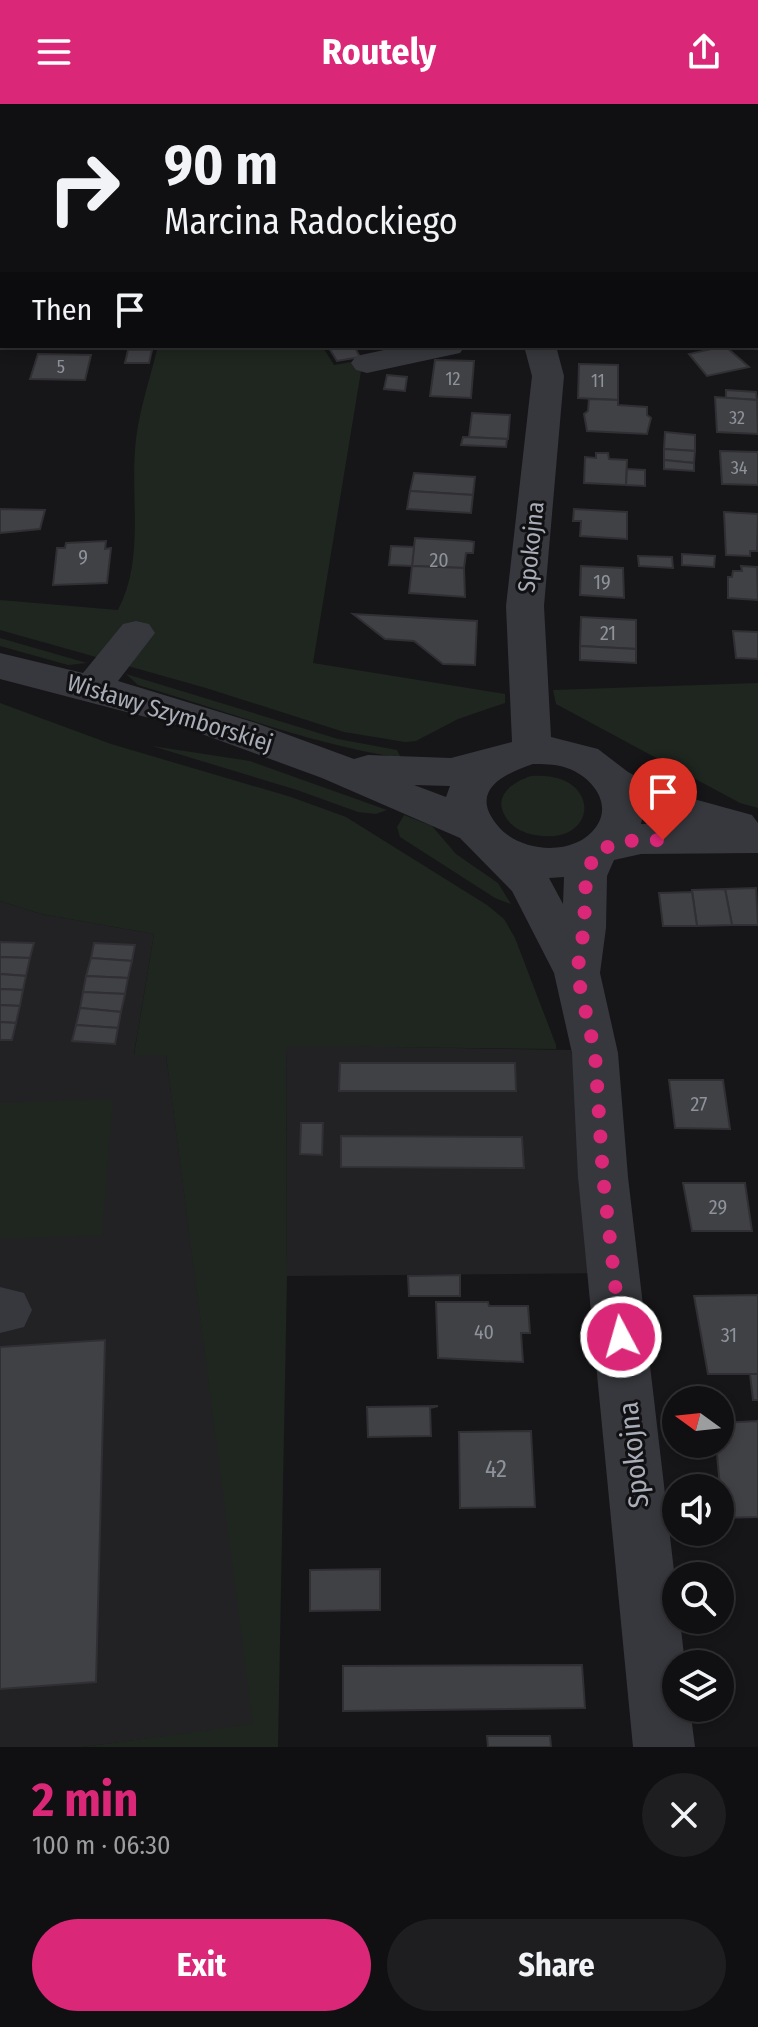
<!DOCTYPE html>
<meta charset="utf-8">
<style>
body{margin:0;font-family:"Fira Sans Condensed",sans-serif;background:#1e1e20;color:#f1f3f6;height:100vh;display:flex;flex-direction:column;font-size:30px;white-space:nowrap}
*{box-sizing:border-box;margin:0}
p{font-size:26px;color:#9c9d9f}
.icon{flex:none;width:44px;height:44px;fill:none;stroke:currentColor;stroke-width:2;stroke-linecap:round;stroke-linejoin:round}
.map{position:relative;height:1643px;overflow:hidden}
.side{display:flex;flex-direction:column;background:#101012;flex:1}
.side>*{flex:none}
.banner{position:absolute;left:0px;top:0px;width:758px;height:244px;box-shadow:0 4px 12px #0003,0 0 0 2px #303032;background:#101012;color:#f1f3f6;overflow:hidden}
.needle{width:52px;rotate:285deg}
.controls{position:absolute;left:662px;top:1282px;display:grid;gap:16px}
.controls a{display:grid;place-items:center;width:72px;height:72px;border-radius:50%;background:#101012;box-shadow:0 4px 12px #0003,0 0 0 2px #303032;font-size:40px}
.pin{position:absolute;display:grid;place-items:center;width:68px;height:68px;color:#fff;margin:-82px -34px;border-radius:50% 50% 50% 0;rotate:-45deg;box-shadow:0 0 8px #0007}
.pin .icon{rotate:45deg}
.me{position:absolute;width:88px;margin:-44px;rotate:354deg;stroke-linejoin:round;filter:drop-shadow(0 0 6px #0008)}
.turn{display:flex;align-items:center;gap:28px;height:168px;padding:0 32px;font-size:36px}
.turn .icon{width:104px;height:104px;stroke-width:2.5}
.turn b{display:block;font-size:56px;line-height:68px}
.then{display:flex;align-items:center;height:76px;padding:0 32px;background:#0003;gap:16px;font-size:30px}
.round{display:grid;place-items:center;flex:none;width:84px;height:84px;border-radius:42px;background:#1e1e20}
.overview{display:flex;align-items:center;justify-content:space-between;height:136px;padding:0 32px}
h1{font-size:48px;font-weight:700;line-height:60px;color:#db2777}
.primary-button{display:flex;gap:16px;margin-top:auto;padding:16px 32px}
.primary-button a{flex:1;height:92px;border-radius:48px;background:#db2777;color:#fff;font-size:32px;font-weight:700;line-height:92px;text-align:center}
.primary-button a+a{background:#1e1e20;color:#f1f3f6}
header{display:flex;justify-content:space-between;align-items:center;height:104px;padding:0 32px;background:#db2777;color:#fff;font-size:36px;font-weight:700}
.map>svg:first-child{display:block}
.built{fill:#222225}
.green{fill:#1e261f}
.building{fill:#404145;stroke:#303034;stroke-width:2}
.lines{fill:none;stroke-linecap:round;stroke-linejoin:round}
.minor{fill:#37383d;fill-rule:evenodd}
.route{stroke:#db2777;stroke-width:14;stroke-dasharray:0 25.2}
.labels{text-anchor:middle;stroke-width:6;stroke-linejoin:round;paint-order:stroke}
.far-number-label{font-size:18px;fill:#8e929b}
.number-label{font-size:20px;fill:#8e929b}
.street-label{font-size:24px;fill:#a8adb8;stroke:#111113}
.near-number-label{font-size:24px;fill:#8e929b}
.near-street-label{font-size:28px;fill:#a8adb8;stroke:#111113}
</style>
<header><svg class="icon" aria-label="menu" viewBox="0 0 24 24"><path d="M4 6h16M4 12h16M4 18h16"/></svg>Routely<svg class="icon" aria-label="share" viewBox="0 0 24 24"><path d="M12 15V3M7 8l5-5 5 5M5 13v7h14v-7"/></svg></header>
<div class="map">
<svg width="758" height="1643" viewBox="0 0 758 1643">
<rect width="100%" height="100%" fill="#161618"/>
<g class="built">
<polygon points="0,797 41,810 154,830 134,950 166,950 254,1621 82,1643 0,1643"/>
<polygon points="286,941 571,946 603,1073 614,1169 287,1172"/>
</g>
<g class="green">
<path d="M158,242H322L334,261L357,257L361,267L313,559L505,590V599L458,615L416,637L405,638L344,628L206,584L0,526V496L118,506C144,456 131,400 135,346C137,312 150,275 158,242Z"/>
<polygon points="0,534 87,559 68,561 0,542"/>
<path d="M126,570L338,635L397,646L401,654C311,640 226,607 138,581Z"/>
<polygon points="758,579 758,704 740,699 556,600 553,586"/>
<polygon points="0,599 111,640 291,693 346,713 487,801 504,815 515,834 556,941 556,945 286,942 287,1172 278,1643 82,1643 253,1620 166,951 134,951 154,830 41,810 0,797"/>
<polygon points="152,642 250,657 387,706 376,710 358,708 297,686"/>
<path d="M531,672C603,666 600,743 535,731C523,729 511,723 505,712C493,691 513,678 531,672Z"/>
<polygon points="404,711 432,722 456,750 498,779 511,800 495,794 400,733 397,723"/>
<polygon points="113,995 102,1131 0,1135 0,999"/>
</g>
<g class="building">
<polygon points="354,242 360,253 337,257 329,244"/>
<polygon points="725,242 749,263 707,272 689,250"/>
<polygon points="128,246 152,246 149,259 125,259"/>
<polygon points="38,250 91,251 85,276 30,275"/>
<polygon points="435,256 474,257 471,294 430,292"/>
<polygon points="579,260 618,261 618,296 578,294"/>
<polygon points="387,271 407,273 405,287 384,285"/>
<polygon points="726,286 756,288 757,296 726,294"/>
<polygon points="715,293 757,296 758,330 717,328"/>
<polygon points="589,295 618,296 618,301 647,303 647,311 651,314 647,330 587,327 584,310 588,307"/>
<polygon points="472,309 510,311 508,335 469,333"/>
<polygon points="665,328 695,331 695,347 664,345"/>
<polygon points="463,333 507,335 506,343 461,341"/>
<polygon points="664,345 695,347 694,359 664,356"/>
<polygon points="720,347 758,348 758,381 722,380"/>
<polygon points="596,349 608,349 609,355 627,356 626,381 584,379 585,353 596,354"/>
<polygon points="664,356 694,359 694,367 664,365"/>
<polygon points="627,365 645,366 645,382 626,381"/>
<polygon points="414,369 475,373 473,391 410,387"/>
<polygon points="410,387 473,391 471,409 407,405"/>
<polygon points="0,405 45,406 40,425 0,429"/>
<polygon points="574,405 627,408 627,435 580,432 581,417 573,417"/>
<polygon points="724,408 758,410 757,447 750,447 750,452 726,451"/>
<polygon points="415,434 469,437 474,438 473,449 466,449 464,464 412,462"/>
<polygon points="106,437 105,445 111,444 107,479 53,481 57,444 65,444 66,439"/>
<polygon points="391,442 414,443 412,462 389,461"/>
<polygon points="682,450 715,452 714,463 682,461"/>
<polygon points="638,452 672,453 673,464 639,462"/>
<polygon points="412,462 464,464 465,493 409,489"/>
<polygon points="581,462 623,464 624,494 580,491"/>
<polygon points="741,462 757,463 758,496 728,494 728,473 732,473 733,467 742,467"/>
<polygon points="353,510 477,517 475,561 443,560 414,537 385,535"/>
<polygon points="581,513 636,516 636,545 580,542"/>
<polygon points="733,527 758,528 758,555 736,554"/>
<polygon points="580,542 636,545 636,559 580,556"/>
<polygon points="756,784 758,821 732,821 725,785"/>
<polygon points="725,785 732,821 697,822 692,786"/>
<polygon points="692,788 697,822 663,822 659,789"/>
<polygon points="0,838 34,839 30,854 0,853"/>
<polygon points="94,839 135,841 132,857 91,854"/>
<polygon points="0,853 30,854 26,872 0,870"/>
<polygon points="91,854 132,857 128,874 86,872"/>
<polygon points="0,870 26,872 23,886 0,885"/>
<polygon points="86,872 128,874 125,890 83,888"/>
<polygon points="0,885 23,886 20,902 0,901"/>
<polygon points="83,888 125,890 121,908 80,904"/>
<polygon points="0,901 20,902 16,919 0,918"/>
<polygon points="80,904 121,908 118,924 76,921"/>
<polygon points="0,918 16,919 12,936 0,936"/>
<polygon points="76,921 118,924 115,940 72,937"/>
<polygon points="340,959 515,959 516,987 339,987"/>
<polygon points="669,976 723,976 730,1025 675,1024"/>
<polygon points="301,1019 323,1019 322,1051 300,1050"/>
<polygon points="341,1032 522,1033 524,1064 341,1063"/>
<polygon points="683,1079 745,1079 752,1127 692,1127"/>
<polygon points="460,1171 460,1192 409,1192 408,1172"/>
<polygon points="758,1191 758,1270 708,1270 694,1192"/>
<polygon points="436,1198 488,1198 489,1202 528,1202 530,1229 521,1229 523,1258 438,1254"/>
<polygon points="105,1236 96,1578 0,1585 0,1243"/>
<polygon points="750,1270 758,1270 758,1296 753,1296"/>
<polygon points="438,1302 430,1304 431,1332 368,1333 367,1303"/>
<polygon points="758,1317 758,1413 723,1414 716,1340 720,1340 720,1319"/>
<polygon points="531,1327 535,1403 460,1404 459,1328"/>
<polygon points="380,1465 380,1506 310,1507 310,1466"/>
<polygon points="582,1561 585,1604 343,1607 343,1562"/>
<polygon points="487,1632 550,1632 551,1643 488,1643"/>
</g>
<g class="lines">
<g class="minor">
<polygon points="328,0 355,0 356,2 329,2"/>
<polygon points="524,0 551,0 552,2 525,2"/>
<polygon points="2,76 2,94 0,95 0,77"/>
<rect x="756" y="212" width="2" height="20"/>
<polygon points="403,242 465,242 460,249 367,269 356,266 351,259 356,252"/>
<path d="M524,242H556L564,272L544,502L551,633L598,645L628,668L661,686L752,711L758,719V749L641,750L614,756L607,772L606,824L600,869L618,949L628,1073L676,1484V1516H680L685,1560H676V1604H690L695,1643H633L578,1073L572,949L554,869L512,787L460,734L322,674L180,622L0,575V549L83,569L123,520L136,517L149,520L155,529L118,577L256,619L354,655L368,651L451,654L512,638L506,502L532,272ZM533,660C543,660 554,660 564,663C589,670 614,698 596,723C575,753 520,749 498,722C468,687 503,670 533,660ZM414,681L450,682L446,693ZM643,711L675,719L641,720ZM564,773L563,800L549,774Z"/>
<polygon points="0,1183 24,1189 32,1206 24,1223 0,1229"/>
</g>
</g>
<g class="lines">
<polyline class="route" points="621,1233 603,1073 595,949 577,869 584,824 586,772 596,747 624,737 663,736"/>
</g>
<g class="labels">
<g class="far-number-label">
<text x="61" y="269">5</text>
<text x="453" y="281">12</text>
<text x="598" y="283">11</text>
<text x="737" y="320">32</text>
<text x="739" y="370">34</text>
</g>
<g class="number-label">
<text x="83" y="460">9</text>
<text x="439" y="463">20</text>
<text x="602" y="485">19</text>
<text x="608" y="536">21</text>
<text x="699" y="1007">27</text>
<text x="718" y="1110">29</text>
<text x="484" y="1235">40</text>
<text x="729" y="1238">31</text>
</g>
<g class="street-label">
<text transform="translate(531 443) rotate(-84)" y="8">Spokojna</text>
<text transform="translate(170 609) rotate(17)" y="8">Wisławy Szymborskiej</text>
</g>
<g class="near-number-label">
<text x="496" y="1373">42</text>
</g>
<g class="near-street-label">
<text transform="translate(633 1351) rotate(-96)" y="10">Spokojna</text>
</g>
</g>
</svg>
<div class="controls">
<a><svg class="needle" viewBox="-14 -14 28 28"><path d="M0-13l5 13h-10z" fill="#e53935"/><path d="M0 13l5-13h-10z" fill="#9c9d9f"/></svg></a>
<a><svg class="icon" aria-label="sound" viewBox="0 0 24 24"><path d="M4 9h4l5-4v14l-5-4H4zM17 9q2 3 0 6"/></svg></a>
<a><svg class="icon" aria-label="search" viewBox="0 0 24 24"><circle cx="10" cy="10" r="6"/><path d="M15 15l6 6"/></svg></a>
<a><svg class="icon" aria-label="layers" viewBox="0 0 24 24"><path d="M12 4l9 5-9 5-9-5zM3 14l9 5 9-5"/></svg></a>
</div>
<div class="pin" style="left:663px;top:736px;background:#d93025"><svg class="icon" aria-label="arrive" viewBox="0 0 24 24"><path d="M6 21V4h12l-3 4 3 4H6"/></svg></div>
<svg class="me" style="left:621px;top:1233px" viewBox="-20 -20 40 40"><circle r="17" fill="#db2777" stroke="#fff" stroke-width="3"/><path d="M0-11L8 9 0 5-8 9z" fill="#fff"/></svg>
<div class="banner">
<div class="turn"><svg class="icon" aria-label="right" viewBox="0 0 24 24"><path d="M7 20v-9h11M14 6l5 5-5 5"/></svg><div><b>90 m</b>Marcina Radockiego</div></div>
<div class="then">Then<svg class="icon" aria-label="arrive" viewBox="0 0 24 24"><path d="M6 21V4h12l-3 4 3 4H6"/></svg></div>
</div>
</div>
<section class="side">
<div class="overview"><div><h1>2 min</h1><p>100 m · 06:30</p></div><a class="round"><svg class="icon" aria-label="close" viewBox="0 0 24 24"><path d="M6 6l12 12M18 6L6 18"/></svg></a></div>
<div class="primary-button"><a>Exit</a><a>Share</a></div>
</section>
